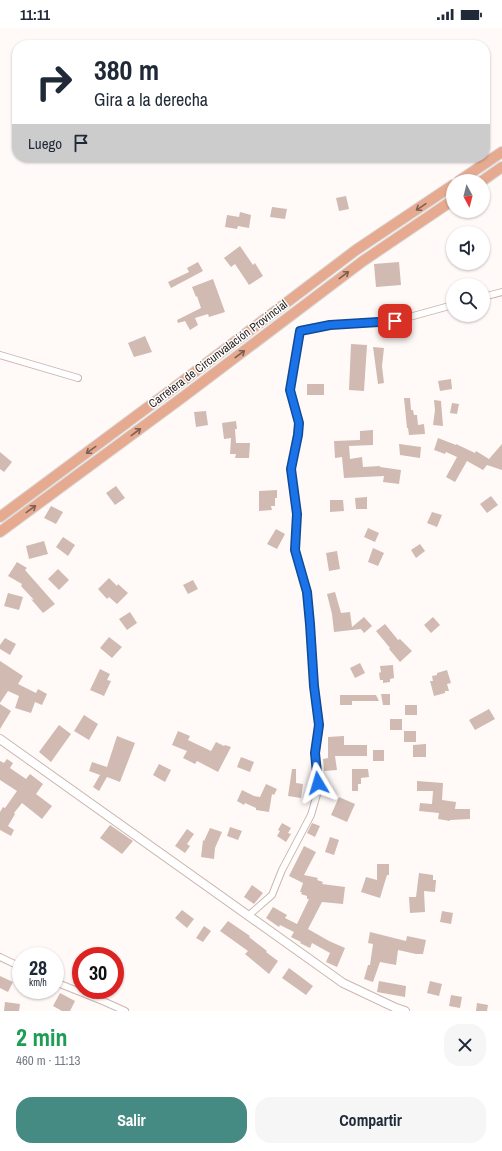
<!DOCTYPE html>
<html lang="es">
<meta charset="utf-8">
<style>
body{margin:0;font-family:"Archivo Narrow",sans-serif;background:#f6f6f7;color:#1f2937;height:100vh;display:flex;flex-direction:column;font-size:15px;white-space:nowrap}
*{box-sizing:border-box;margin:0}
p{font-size:13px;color:#747a83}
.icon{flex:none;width:22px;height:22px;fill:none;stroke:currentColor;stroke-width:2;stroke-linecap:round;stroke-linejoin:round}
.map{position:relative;height:983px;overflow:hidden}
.side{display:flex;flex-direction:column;background:#fff;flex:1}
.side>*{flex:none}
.guide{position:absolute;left:12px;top:12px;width:478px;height:122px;border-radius:16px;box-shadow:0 1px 3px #0004;background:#fff;color:#1f2937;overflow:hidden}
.needle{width:26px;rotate:173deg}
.controls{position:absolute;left:446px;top:146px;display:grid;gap:8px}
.controls a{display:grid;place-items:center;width:44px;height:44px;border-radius:50%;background:#fff;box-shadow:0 1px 3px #0004;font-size:20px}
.speed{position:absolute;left:12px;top:919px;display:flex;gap:8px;font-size:20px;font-weight:700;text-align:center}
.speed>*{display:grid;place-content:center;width:52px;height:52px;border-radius:50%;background:#fff;box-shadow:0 1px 3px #0004;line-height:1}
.speed small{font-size:10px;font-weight:400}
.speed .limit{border:6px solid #d22;background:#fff;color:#111}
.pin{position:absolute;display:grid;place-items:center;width:34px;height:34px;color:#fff;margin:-17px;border-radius:8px;box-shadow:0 2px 6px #0006}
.me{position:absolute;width:44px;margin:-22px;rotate:353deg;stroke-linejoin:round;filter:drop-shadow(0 0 3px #0008)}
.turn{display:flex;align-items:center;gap:14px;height:84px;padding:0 16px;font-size:18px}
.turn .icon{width:52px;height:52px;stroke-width:2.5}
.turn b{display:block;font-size:28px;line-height:34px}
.then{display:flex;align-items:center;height:38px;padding:0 16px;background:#0003;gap:8px;font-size:15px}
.round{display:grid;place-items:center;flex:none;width:42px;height:42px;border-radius:16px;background:#f6f6f7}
.overview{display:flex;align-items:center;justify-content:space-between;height:68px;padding:0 16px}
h1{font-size:24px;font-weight:700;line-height:30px;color:#1e9e55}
.button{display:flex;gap:8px;margin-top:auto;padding:8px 16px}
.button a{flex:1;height:46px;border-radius:16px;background:#458b83;color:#fff;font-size:16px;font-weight:700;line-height:46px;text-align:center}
.button a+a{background:#f6f6f7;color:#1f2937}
.status{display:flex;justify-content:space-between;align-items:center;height:28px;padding:0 20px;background:#fff;direction:ltr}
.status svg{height:11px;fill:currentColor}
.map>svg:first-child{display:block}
.building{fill:#d0bab1}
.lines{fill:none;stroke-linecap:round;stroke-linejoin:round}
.minor-casing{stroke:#ccb6ad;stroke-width:8}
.tertiary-casing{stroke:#ccb6ad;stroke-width:10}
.trunk-casing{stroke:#d9d8d7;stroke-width:12}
.minor{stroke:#fff;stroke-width:6}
.tertiary{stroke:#fff;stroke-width:8}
.trunk{stroke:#e6aa90;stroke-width:10}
.oneway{stroke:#806053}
.route-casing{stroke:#114b97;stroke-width:10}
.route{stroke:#1a73e8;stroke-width:7}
.labels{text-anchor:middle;stroke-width:3;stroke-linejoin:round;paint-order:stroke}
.street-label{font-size:12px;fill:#2d2421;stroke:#fff}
</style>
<div class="status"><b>11:11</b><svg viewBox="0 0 49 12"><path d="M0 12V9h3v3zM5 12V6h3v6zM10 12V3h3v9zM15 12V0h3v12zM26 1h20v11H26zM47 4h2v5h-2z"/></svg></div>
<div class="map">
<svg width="502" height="983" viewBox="0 0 502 983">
<rect width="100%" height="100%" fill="#fffaf8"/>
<g class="building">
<polygon points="346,168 349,181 339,183 336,170"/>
<polygon points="272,179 287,181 285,191 270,189"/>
<polygon points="240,184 251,187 249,200 238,198 237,201 225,199 227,187 239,189"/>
<polygon points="240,218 253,237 255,235 263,248 249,257 235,236 231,239 224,230"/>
<polygon points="198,234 203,243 171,260 168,254 189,244 187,240"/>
<polygon points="399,234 401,257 376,259 374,236"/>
<polygon points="213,251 225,284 209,289 208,286 195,290 198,297 190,302 185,293 178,295 177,292 201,280 197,268 196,269 192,259"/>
<polygon points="145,308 152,324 134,329 128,315"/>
<polygon points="351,316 367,317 364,363 349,362"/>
<polygon points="373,319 384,320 382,338 384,355 378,356"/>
<polygon points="451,351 452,361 440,363 438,353"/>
<rect x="307" y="356" width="17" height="11"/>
<polygon points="404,370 410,370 411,382 413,382 414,387 417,387 418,397 424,396 425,406 409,407 408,400 407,400"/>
<polygon points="434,372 441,373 443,398 433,397 435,382"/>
<polygon points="452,375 459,376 457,386 450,385"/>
<polygon points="206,383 208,397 196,399 194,384"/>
<polygon points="236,393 237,401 235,401 236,415 250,415 249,430 235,430 236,426 230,426 231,410 224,411 222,395"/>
<polygon points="373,402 373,417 349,418 350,431 362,429 363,439 380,438 380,439 401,442 399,456 383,454 384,448 344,450 342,429 335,430 334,413 360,412 360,403"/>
<polygon points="438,410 456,417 456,416 475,425 476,423 489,431 502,416 502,442 487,437 483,442 467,433 455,454 446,449 457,429 446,424 445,426 434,422"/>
<polygon points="399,416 421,419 420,430 400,427"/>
<polygon points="0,424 12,434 4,444 0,441"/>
<polygon points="116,458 125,470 115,477 106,465"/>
<polygon points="277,462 277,470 275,470 275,478 271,478 272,482 259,483 259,463"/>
<polygon points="491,468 498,477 487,485 480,476"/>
<polygon points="367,469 367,481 356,481 355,470"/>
<polygon points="330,472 343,472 344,483 330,484"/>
<polygon points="51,478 63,484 56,496 44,490"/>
<polygon points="432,484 442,487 437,499 427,495"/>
<polygon points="368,500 379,505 375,514 364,509"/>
<polygon points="276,501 285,506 277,521 267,516"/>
<polygon points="63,509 75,517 68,528 56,519"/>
<polygon points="44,513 48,526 29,531 26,518"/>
<polygon points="420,516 425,523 416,530 411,522"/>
<polygon points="373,520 384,525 378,538 368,534"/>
<polygon points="337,523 340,541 329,543 326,525"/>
<polygon points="17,534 27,540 25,542 55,576 43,585 31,571 34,572 21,558 22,556 8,548"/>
<polygon points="58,541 69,552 59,562 48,551"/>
<polygon points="109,550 117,558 118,556 128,565 117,576 109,569 107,571 98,561"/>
<polygon points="193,552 198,561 188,566 183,557"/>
<polygon points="335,564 341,585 350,584 352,599 364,589 372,598 364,605 361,601 334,604 332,586 327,566"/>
<polygon points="8,565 23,569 19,582 4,578"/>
<polygon points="130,584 137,595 127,602 119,591"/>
<polygon points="433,589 440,597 431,605 424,597"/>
<polygon points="385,596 398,612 400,611 412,623 400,634 389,621 390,620 376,603"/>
<polygon points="109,609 122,619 112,630 100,620"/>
<polygon points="5,610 16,616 10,627 0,621 0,617"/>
<polygon points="0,633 23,648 18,656 36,665 38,661 47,666 42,677 35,674 31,685 15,680 19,668 8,663 0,675"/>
<polygon points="360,635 365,645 355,650 350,640"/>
<polygon points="393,637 394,650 390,651 390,654 383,655 383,652 380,652 379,645 381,644 380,638"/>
<polygon points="100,641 110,646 107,652 111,653 104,668 90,662"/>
<polygon points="447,642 451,655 447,656 449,663 445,663 445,665 434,668 430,653 433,653 432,648 437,647 437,645"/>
<polygon points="381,666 390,666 390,677 383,677"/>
<polygon points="340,667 376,667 379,673 352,673 352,677 340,677"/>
<polygon points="0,676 11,683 0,701"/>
<rect x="405" y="677" width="12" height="10"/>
<polygon points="489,681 495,691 475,702 469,692"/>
<polygon points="84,687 98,696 89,712 74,703"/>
<rect x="390" y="691" width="12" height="11"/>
<polygon points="59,697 71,706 51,734 39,724"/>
<polygon points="178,703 190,708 188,712 211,723 216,714 224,718 225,717 231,719 218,744 197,733 195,736 183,730 187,723 172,717"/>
<rect x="404" y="703" width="12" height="11"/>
<polygon points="117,708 135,715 120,754 107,749 99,763 93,759 100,747 89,743 92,734 107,739"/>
<polygon points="344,708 344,717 367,717 367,728 335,728 337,742 324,743 323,731 328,730 328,709"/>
<polygon points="426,716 426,729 413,729 413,717"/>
<rect x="373" y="722" width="11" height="11"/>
<polygon points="241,729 254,734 250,744 237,739"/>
<polygon points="7,731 13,735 10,740 26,751 30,746 43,756 36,766 52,778 42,791 22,775 14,785 15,786 8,798 14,802 11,808 0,802 0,784 3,779 5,780 17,763 0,752 0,733 4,735"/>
<polygon points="159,736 171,742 165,754 153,747"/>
<polygon points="292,741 296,741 296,755 303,756 301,770 288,768"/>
<polygon points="352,741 368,741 369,749 361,750 361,756 358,756 358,763 352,763"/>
<polygon points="417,753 443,755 442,772 456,774 455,781 470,781 470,791 450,792 450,793 438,791 439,785 419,783 420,775 432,776 433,763 417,763"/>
<polygon points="266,756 277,761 274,767 272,766 269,784 256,782 256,780 245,775 244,777 237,773 242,762 254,768 260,769"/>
<polygon points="339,769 355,776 347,794 331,787"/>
<polygon points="282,795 291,800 288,805 291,806 286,814 277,808 280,803 278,802"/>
<polygon points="312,795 320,798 315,809 307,805"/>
<polygon points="110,797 133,813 122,826 100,810"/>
<polygon points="230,799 242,803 238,812 227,808"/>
<polygon points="210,800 222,804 215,820 214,831 201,829 203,812 204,813"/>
<polygon points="187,801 194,806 187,816 190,818 185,825 175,818"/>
<polygon points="330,809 339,812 334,827 325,824"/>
<polygon points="304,818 316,824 304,847 318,850 317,852 323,854 322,856 345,859 343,876 322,874 308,901 329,913 345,920 337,939 326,934 330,925 312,915 310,920 300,915 301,914 291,909 294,904 280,897 279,899 266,890 273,879 287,887 285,890 297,896 309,871 307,871 307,868 301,866 302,864 300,864 303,855 289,848"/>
<polygon points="377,836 389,836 389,847 387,847 380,870 361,864 366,849 377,852"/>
<polygon points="419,845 433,847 433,852 436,852 435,864 424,863 425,884 410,885 409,869 416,869"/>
<polygon points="252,857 263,865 254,876 244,869"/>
<polygon points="182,882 194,891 187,900 175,890"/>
<polygon points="442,883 453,885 451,896 440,894"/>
<polygon points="228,893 250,908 249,909 267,923 266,924 278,933 269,946 245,926 248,923 220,903"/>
<polygon points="204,898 211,903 203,914 196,910"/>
<polygon points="370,904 406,913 407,908 426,912 423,926 416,926 398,922 396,937 380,934 373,954 364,951 368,937 370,937 373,916 368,915"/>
<polygon points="289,940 313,958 306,967 282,950"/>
<polygon points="0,948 13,954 8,964 0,960"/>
<polygon points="379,953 406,958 405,969 377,964"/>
<polygon points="430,953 442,956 439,968 427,965"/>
<polygon points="60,965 75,973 70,983 62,983 53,978"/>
<polygon points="451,967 462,969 460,980 449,978"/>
<polygon points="5,974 20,976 19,983 4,983"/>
<polygon points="477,975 488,977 487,983 476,983"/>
</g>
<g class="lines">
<defs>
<g id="minor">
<polyline points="483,269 502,264"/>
<polyline points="0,327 78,350"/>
<polyline points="248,888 272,867 282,842 311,787 318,763 315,725 319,703 319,691 314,658 310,596 307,564 295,522 297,486 291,441 299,395 290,362 300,303 330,297 395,293 453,277"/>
<polyline points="0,929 21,939"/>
<polyline points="55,954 105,974 125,983"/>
</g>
<polyline id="tertiary" points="0,711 343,955 396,980 405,983"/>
<g id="trunk">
<polyline points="459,153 502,124"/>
<polyline points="482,153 502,139"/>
<polyline points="0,489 175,359 356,222 453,157"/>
<polyline points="0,504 183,369 363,233 453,172"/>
</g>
</defs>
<use href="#minor" class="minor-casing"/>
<use href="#tertiary" class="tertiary-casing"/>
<use href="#trunk" class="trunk-casing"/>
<use href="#minor" class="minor"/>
<use href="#tertiary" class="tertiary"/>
<use href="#trunk" class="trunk"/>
</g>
<defs><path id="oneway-shaft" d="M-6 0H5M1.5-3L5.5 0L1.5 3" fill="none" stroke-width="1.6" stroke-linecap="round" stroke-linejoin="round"/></defs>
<g class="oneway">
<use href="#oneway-shaft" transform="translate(421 179) rotate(146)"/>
<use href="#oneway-shaft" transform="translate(344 247) rotate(-37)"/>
<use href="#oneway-shaft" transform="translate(240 326) rotate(-37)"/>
<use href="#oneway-shaft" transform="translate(136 404) rotate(-37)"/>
<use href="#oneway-shaft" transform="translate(91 422) rotate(144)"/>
<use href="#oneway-shaft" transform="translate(31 481) rotate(-36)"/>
</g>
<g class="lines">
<defs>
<polyline id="route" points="318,755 315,725 319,697 314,658 310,596 307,564 295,522 297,486 291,441 298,407 299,395 290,362 300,303 330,297 395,293"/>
</defs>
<use href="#route" class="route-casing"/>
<use href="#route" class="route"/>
</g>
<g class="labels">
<g class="street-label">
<text transform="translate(218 326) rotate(-37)" y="4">Carretera de Circunvalación Provincial</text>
</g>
</g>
</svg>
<div class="controls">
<a><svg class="needle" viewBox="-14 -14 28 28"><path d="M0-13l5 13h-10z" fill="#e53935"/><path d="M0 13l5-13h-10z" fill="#747a83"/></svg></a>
<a><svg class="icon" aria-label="sound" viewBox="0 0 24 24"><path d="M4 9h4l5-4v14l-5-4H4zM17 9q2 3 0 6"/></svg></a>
<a><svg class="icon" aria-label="search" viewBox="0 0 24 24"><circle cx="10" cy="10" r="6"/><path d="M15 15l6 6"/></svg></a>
</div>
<div class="speed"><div>28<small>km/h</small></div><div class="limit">30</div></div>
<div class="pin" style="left:395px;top:293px;background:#d93025"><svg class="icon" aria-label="arrive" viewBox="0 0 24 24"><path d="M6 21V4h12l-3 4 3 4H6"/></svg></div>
<svg class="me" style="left:318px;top:755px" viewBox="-20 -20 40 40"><path d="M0-17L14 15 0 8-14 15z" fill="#1a73e8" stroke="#fff" stroke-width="4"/></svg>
<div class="guide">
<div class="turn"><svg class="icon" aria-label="right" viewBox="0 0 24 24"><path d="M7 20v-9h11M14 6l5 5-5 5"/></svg><div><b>380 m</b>Gira a la derecha</div></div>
<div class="then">Luego<svg class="icon" aria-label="arrive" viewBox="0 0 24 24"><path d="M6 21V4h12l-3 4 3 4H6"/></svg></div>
</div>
</div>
<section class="side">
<div class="overview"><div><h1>2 min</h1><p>460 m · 11:13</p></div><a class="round"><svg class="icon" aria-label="close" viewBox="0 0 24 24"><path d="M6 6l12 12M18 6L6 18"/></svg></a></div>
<div class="button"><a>Salir</a><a>Compartir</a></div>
</section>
